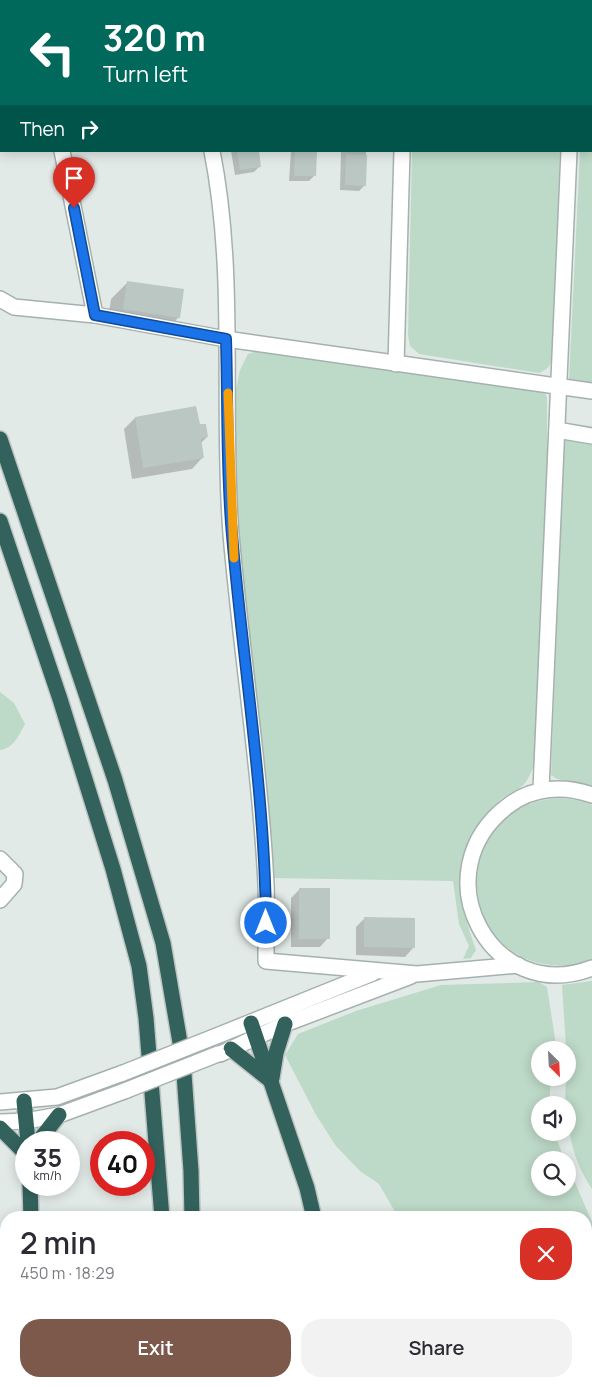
<!DOCTYPE html>
<meta charset="utf-8">
<style>
body{margin:0;font-family:Manrope,sans-serif;background:#f2f2f3;color:#2b2b33;height:100vh;display:flex;flex-direction:column;font-size:19px;white-space:nowrap}
*{box-sizing:border-box;margin:0}
p{font-size:16px;color:#7c7c81}
.icon{flex:none;width:28px;height:28px;fill:none;stroke:currentColor;stroke-width:2;stroke-linecap:round;stroke-linejoin:round}
.map{position:relative;flex:1;overflow:hidden}
.sheet{position:absolute;left:0px;top:1211px;width:592px;height:176px;display:flex;flex-direction:column;background:#fff;border-radius:20px 20px 0 0;box-shadow:0 2px 12px #0003}
.sheet>*{flex:none}
.hud{position:absolute;left:0px;top:0px;width:592px;height:152px;box-shadow:0 2px 12px #0003;background:#00695c;color:#fff;overflow:hidden}
.needle{width:32px;rotate:156deg}
.controls{position:absolute;left:531px;top:1041px;display:grid;gap:10px}
.controls a{display:grid;place-items:center;width:45px;height:45px;border-radius:50%;background:#fff;box-shadow:0 2px 12px #0003;font-size:25px}
.speed{position:absolute;left:15px;top:1131px;display:flex;gap:10px;font-size:25px;font-weight:700;text-align:center}
.speed>*{display:grid;place-content:center;width:65px;height:65px;border-radius:50%;background:#fff;box-shadow:0 2px 12px #0003;line-height:1}
.speed small{font-size:12px;font-weight:400}
.speed .limit{border:8px solid #d22;background:#fff;color:#111}
.pin{position:absolute;display:grid;place-items:center;width:42px;height:42px;color:#fff;margin:-51px -21px;border-radius:50% 50% 50% 0;rotate:-45deg;box-shadow:0 0 5px #0007}
.pin .icon{rotate:45deg}
.me{position:absolute;width:55px;margin:-28px;rotate:0deg;stroke-linejoin:round;filter:drop-shadow(0 0 4px #0008)}
.turn{display:flex;align-items:center;gap:18px;height:105px;padding:0 20px;font-size:22px}
.turn .icon{width:65px;height:65px;stroke-width:2.5}
.turn b{display:block;font-size:35px;line-height:42px}
.then{display:flex;align-items:center;height:48px;padding:0 20px;background:#0003;gap:10px;font-size:19px}
.round{display:grid;place-items:center;flex:none;width:52px;height:52px;border-radius:20px;background:#f2f2f3}
.overview{display:flex;align-items:center;justify-content:space-between;height:85px;padding:0 20px}
h1{font-size:30px;font-weight:600;line-height:38px}
.action{display:flex;gap:10px;margin-top:auto;padding:10px 20px}
.action a{flex:1;height:58px;border-radius:20px;background:#7d594b;color:#fff;font-size:20px;font-weight:600;line-height:58px;text-align:center}
.action a+a{background:#f2f2f3;color:#2b2b33}
.map>svg:first-child{display:block}
.green{fill:#bdd9c7}
.shadow{fill:#0003}
.building{fill:#bac7c3}
.lines{fill:none;stroke-linecap:round;stroke-linejoin:round}
.minor-casing{stroke:#a5b1ae;stroke-width:18}
.highway-casing{stroke:#bdc4c2;stroke-width:18}
.minor{stroke:#fff;stroke-width:15}
.highway{stroke:#33625c;stroke-width:15}
.minor-bridge-casing{stroke:#a5b1ae;stroke-width:18;stroke-linecap:butt}
.minor-bridge{stroke:#fff;stroke-width:15}
.route-casing{stroke:#114b97;stroke-width:12}
.route{stroke:#1a73e8;stroke-width:9}
.slow{stroke:#f59e0b;stroke-width:9}
</style>
<div class="map">
<svg width="592" height="1387" viewBox="0 0 592 1387">
<rect width="100%" height="100%" fill="#e2eae7"/>
<g class="green">
<polygon points="512,0 592,0 592,46 591,1"/>
<polygon points="592,62 592,382 569,381 580,151 591,151"/>
<path d="M412,151H560L552,356C551,366 548,369 539,373L419,354L410,346L408,335Z"/>
<path d="M258,351L540,391L545,393L547,398V512L536,760C532,770 529,780 521,787C515,792 507,794 501,799C450,847 454,888 476,950L471,958L463,959L469,946L459,924L453,881L273,878L269,817L237,535L234,398L240,370L248,354Z"/>
<polygon points="564,436 592,441 592,786 557,779 551,775"/>
<path d="M0,692L14,703L25,724C19,735 14,748 0,750Z"/>
<path d="M558,798L581,800L592,805V961C467,994 437,831 535,802C542,800 550,799 558,798Z"/>
<path d="M592,981V1189C574,1161 568,1138 568,1105H565L566,1078H568L562,985Z"/>
<polygon points="539,982 547,987 556,1045 555,1050 540,1050 540,1078 551,1078 549,1105 540,1105 540,1132 554,1133 565,1160 540,1160 540,1188 568,1188 568,1166 592,1222 592,1387 329,1387 337,1381 586,1381 586,1218 398,1217 379,1184 360,1171 336,1146 316,1115 285,1055 298,1034 356,1011 441,985"/>
</g>
<g class="shadow">
<rect x="280" y="0" width="47" height="1"/>
<polygon points="0,15 1,20 0,28"/>
<polygon points="231,151 258,151 260,166 254,172 235,175"/>
<polygon points="291,151 316,151 314,176 309,181 289,181"/>
<polygon points="341,151 366,151 365,185 359,191 340,190"/>
<polygon points="128,282 179,317 162,334 107,326 111,299"/>
<polygon points="135,418 198,426 207,437 201,443 203,457 192,469 132,479 124,429"/>
<polygon points="300,889 328,938 320,947 291,947 291,898"/>
<polygon points="365,918 413,948 405,957 356,955 356,927"/>
</g>
<g class="building">
<polygon points="237,151 259,151 261,167 240,170"/>
<polygon points="295,151 317,151 316,176 294,176"/>
<polygon points="346,154 367,155 366,186 345,185"/>
<polygon points="127,281 184,289 180,318 123,309"/>
<polygon points="196,406 200,424 206,424 208,437 201,438 204,458 143,468 135,417"/>
<rect x="299" y="888" width="31" height="51"/>
<polygon points="364,917 415,918 415,948 364,947"/>
</g>
<g class="lines">
<defs>
<g id="minor">
<polyline points="26,0 26,1"/>
<polyline points="168,0 168,1"/>
<polyline points="503,0 503,1"/>
<polyline points="252,1 253,0"/>
<polyline points="591,55 592,55"/>
<polyline points="62,151 95,315 226,339 592,391"/>
<path d="M212,151C237,277 221,407 231,534C241,651 260,767 266,884C267,910 266,936 266,961L417,974L518,965"/>
<polyline points="0,299 14,307 95,315"/>
<polyline points="396,364 402,151"/>
<polyline points="557,430 592,436"/>
<polyline points="541,789 569,151"/>
<path d="M592,795C564,785 533,787 509,805C419,872 491,1007 592,968"/>
<polyline points="0,859 15,874 14,884 0,900"/>
<polyline points="219,1035 373,973"/>
<polyline points="220,1054 285,1024 411,976"/>
<polyline points="0,1102 57,1097 123,1073"/>
<polyline points="0,1122 26,1121 59,1115 127,1090"/>
</g>
<g id="highway">
<polyline points="0,439 115,780 163,943 183,1060 191,1171 192,1218"/>
<polyline points="0,521 60,699 113,869 139,966 146,1018 162,1218"/>
<polyline points="251,1023 307,1188 314,1218"/>
<polyline points="231,1049 271,1081"/>
<polyline points="272,1078 276,1053 285,1024"/>
<polyline points="24,1101 28,1142"/>
<polyline points="0,1128 26,1154"/>
<polyline points="38,1142 59,1115"/>
<polyline points="30,1185 31,1218"/>
<polyline points="64,1381 66,1387"/>
<polyline points="148,1387 149,1381"/>
<polyline points="176,1387 177,1381"/>
<polyline points="234,1387 239,1381"/>
</g>
</defs>
<use href="#minor" class="minor-casing"/>
<use href="#highway" class="highway-casing"/>
<use href="#minor" class="minor"/>
<use href="#highway" class="highway"/>
<defs>
<g id="minor-bridge">
<polyline points="123,1073 219,1035"/>
<polyline points="127,1090 218,1054"/>
</g>
</defs>
<use href="#minor-bridge" class="minor-bridge-casing"/>
<use href="#minor-bridge" class="minor-bridge"/>
</g>
<g class="lines">
<defs>
<path id="route" d="M74,208L95,315L226,339C228,404 226,471 232,535C243,664 265,793 266,923"/>
</defs>
<use href="#route" class="route-casing"/>
<use href="#route" class="route"/>
<polyline class="slow" points="228,393 234,558"/>
</g>
</svg>
<div class="controls">
<a><svg class="needle" viewBox="-14 -14 28 28"><path d="M0-13l5 13h-10z" fill="#e53935"/><path d="M0 13l5-13h-10z" fill="#7c7c81"/></svg></a>
<a><svg class="icon" aria-label="sound" viewBox="0 0 24 24"><path d="M4 9h4l5-4v14l-5-4H4zM17 9q2 3 0 6"/></svg></a>
<a><svg class="icon" aria-label="search" viewBox="0 0 24 24"><circle cx="10" cy="10" r="6"/><path d="M15 15l6 6"/></svg></a>
</div>
<div class="speed"><div>35<small>km/h</small></div><div class="limit">40</div></div>
<div class="pin" style="left:74px;top:208px;background:#d93025"><svg class="icon" aria-label="arrive" viewBox="0 0 24 24"><path d="M6 21V4h12l-3 4 3 4H6"/></svg></div>
<svg class="me" style="left:266px;top:923px" viewBox="-20 -20 40 40"><circle r="17" fill="#1a73e8" stroke="#fff" stroke-width="3"/><path d="M0-11L8 9 0 5-8 9z" fill="#fff"/></svg>
<div class="hud">
<div class="turn"><svg class="icon" aria-label="left" viewBox="0 0 24 24"><path d="M17 20v-9H6M10 6l-5 5 5 5"/></svg><div><b>320 m</b>Turn left</div></div>
<div class="then">Then<svg class="icon" aria-label="right" viewBox="0 0 24 24"><path d="M7 20v-9h11M14 6l5 5-5 5"/></svg></div>
</div>
<section class="sheet">
<div class="overview"><div><h1>2 min</h1><p>450 m · 18:29</p></div><a class="round" style="background:#d93025;color:#fff"><svg class="icon" aria-label="close" viewBox="0 0 24 24"><path d="M6 6l12 12M18 6L6 18"/></svg></a></div>
<div class="action"><a>Exit</a><a>Share</a></div>
</section>
</div>
